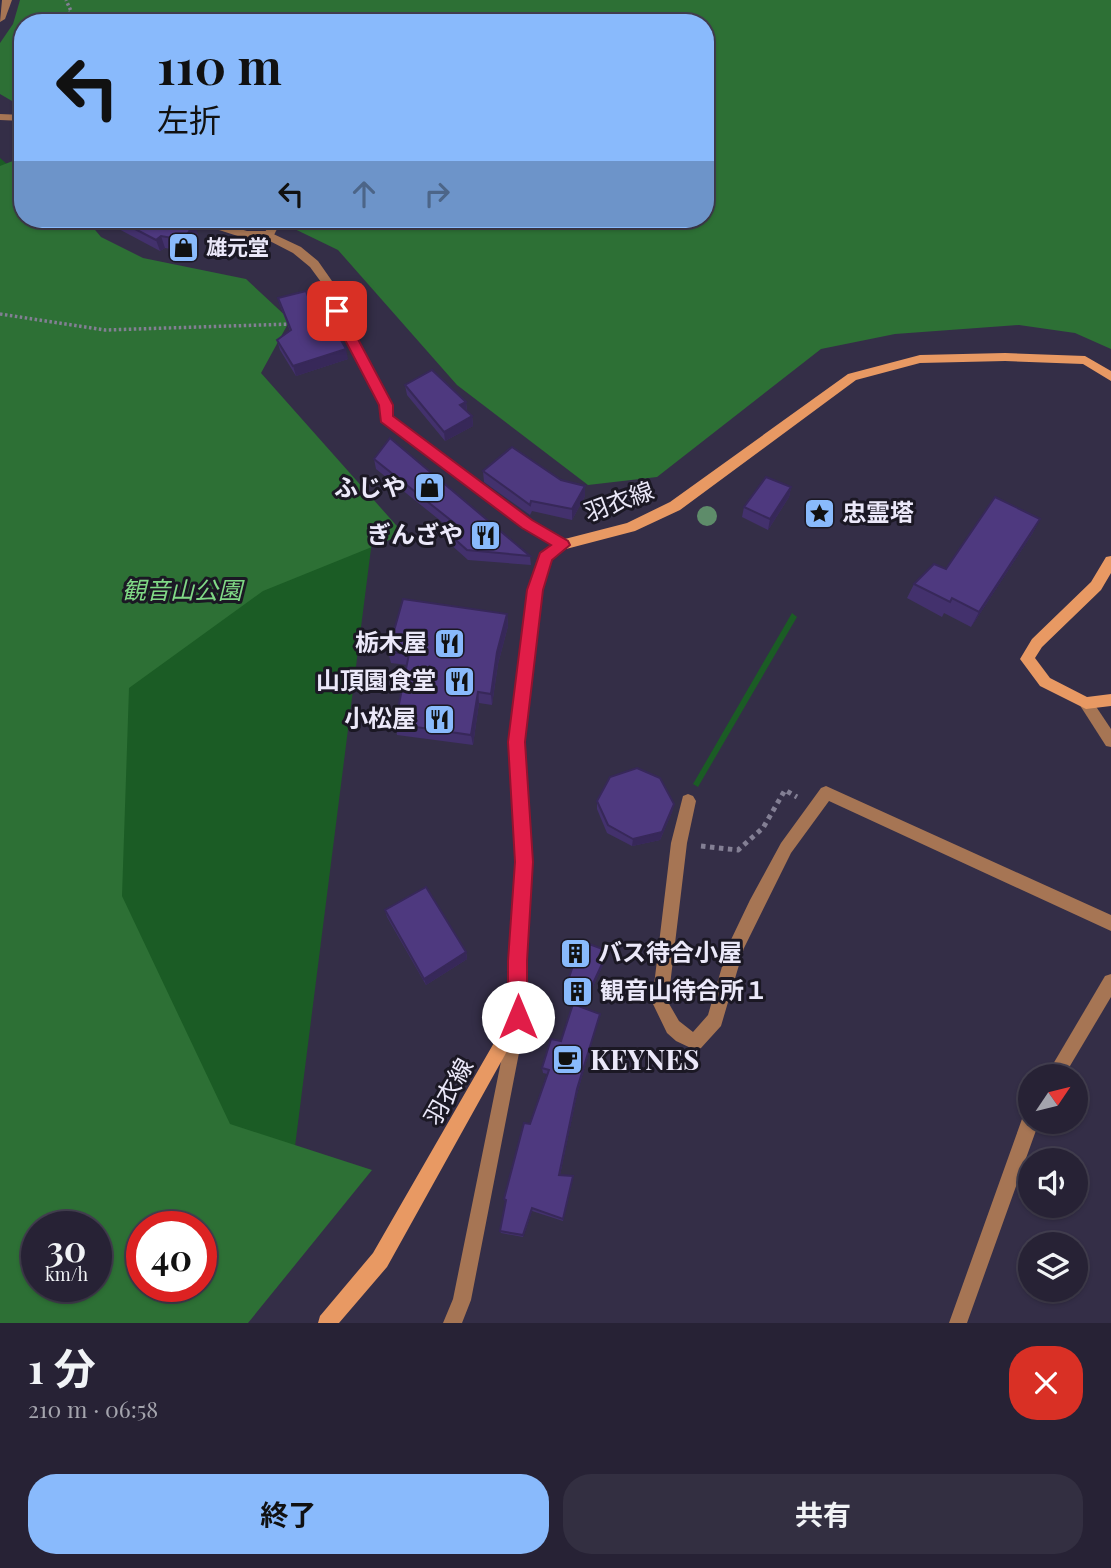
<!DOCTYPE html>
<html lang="ja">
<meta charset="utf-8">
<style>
body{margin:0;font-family:"Playfair Display","Noto Sans JP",serif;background:#332f41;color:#f1f3f6;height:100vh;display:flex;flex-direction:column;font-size:26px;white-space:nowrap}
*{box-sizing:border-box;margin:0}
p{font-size:23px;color:#a4a4ad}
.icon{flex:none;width:38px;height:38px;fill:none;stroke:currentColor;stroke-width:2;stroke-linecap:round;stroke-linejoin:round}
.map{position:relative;height:1323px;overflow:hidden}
.sheet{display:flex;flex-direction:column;background:#272235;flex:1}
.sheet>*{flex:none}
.hud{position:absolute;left:14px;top:14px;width:700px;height:214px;border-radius:28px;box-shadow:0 2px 5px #0004,0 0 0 2px #433f50;background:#89bafc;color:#111;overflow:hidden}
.needle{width:46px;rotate:55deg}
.controls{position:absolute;left:1018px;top:1064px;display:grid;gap:14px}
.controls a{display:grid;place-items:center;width:70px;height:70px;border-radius:50%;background:#272235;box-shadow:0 2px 5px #0004,0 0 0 2px #433f50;font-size:35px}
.speed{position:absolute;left:21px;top:1211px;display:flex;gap:14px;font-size:35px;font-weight:700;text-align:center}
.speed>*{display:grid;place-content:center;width:91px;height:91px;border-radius:50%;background:#272235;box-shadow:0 2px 5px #0004,0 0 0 2px #433f50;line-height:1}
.speed small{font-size:18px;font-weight:400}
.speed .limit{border:10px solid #d22;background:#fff;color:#111}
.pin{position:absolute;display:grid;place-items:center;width:60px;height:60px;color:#fff;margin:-30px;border-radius:14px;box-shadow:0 4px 10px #0006}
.me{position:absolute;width:77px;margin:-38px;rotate:0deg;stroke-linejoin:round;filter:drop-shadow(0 0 5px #0008)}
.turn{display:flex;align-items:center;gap:24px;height:147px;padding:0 28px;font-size:32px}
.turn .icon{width:91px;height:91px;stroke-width:2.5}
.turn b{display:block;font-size:49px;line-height:60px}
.lanes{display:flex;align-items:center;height:66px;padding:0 28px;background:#0003;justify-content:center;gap:35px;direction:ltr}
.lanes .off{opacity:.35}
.round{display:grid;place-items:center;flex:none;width:74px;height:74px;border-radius:28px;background:#332f41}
.summary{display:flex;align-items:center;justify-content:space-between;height:119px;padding:0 28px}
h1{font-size:42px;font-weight:700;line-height:52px}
.primary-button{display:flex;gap:14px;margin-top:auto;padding:14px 28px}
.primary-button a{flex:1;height:80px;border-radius:28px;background:#89bafc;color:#111;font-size:28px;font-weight:700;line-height:80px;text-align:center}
.primary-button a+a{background:#332f41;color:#f1f3f6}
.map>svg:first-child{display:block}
.green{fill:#1b5c25;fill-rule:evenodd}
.forest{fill:#2d7035;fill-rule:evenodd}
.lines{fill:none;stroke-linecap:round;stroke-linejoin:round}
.path-far1{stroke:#837f94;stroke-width:3.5;stroke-dasharray:2.5 2.5;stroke-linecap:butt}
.path{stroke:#837f94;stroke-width:5;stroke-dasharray:4.5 4.5;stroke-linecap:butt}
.lane{fill:#a67554;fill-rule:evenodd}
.street{fill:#a67554;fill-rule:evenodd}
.secondary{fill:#e89963;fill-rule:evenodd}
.tree{fill:#5e8c6a}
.wall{fill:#43316d}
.shaded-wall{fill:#372859}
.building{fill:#4e397f;stroke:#372859;stroke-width:2}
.route{fill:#e11d48;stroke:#92132f;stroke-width:2}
.labels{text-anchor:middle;stroke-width:6;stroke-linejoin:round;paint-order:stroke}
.far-poi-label{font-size:21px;font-weight:bold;fill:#ebe8f9;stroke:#1b1824;text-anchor:start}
.poi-label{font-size:24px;font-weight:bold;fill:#ebe8f9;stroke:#1b1824;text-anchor:end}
.street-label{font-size:24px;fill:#ebe8f9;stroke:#1b1824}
.park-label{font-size:24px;font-style:italic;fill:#80d986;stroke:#1b1824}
.near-poi-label{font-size:28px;font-weight:bold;fill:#ebe8f9;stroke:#1b1824;text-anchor:start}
</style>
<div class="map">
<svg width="1111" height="1323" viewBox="0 0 1111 1323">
<rect width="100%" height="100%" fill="#342e47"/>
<g class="green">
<path d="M0,158L23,178V219L240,381L374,525L277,1288L0,1323ZM37,1227H96V1286H37ZM142,1227H201V1286H142Z"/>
<polygon points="792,613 797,617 698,787 693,784"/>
</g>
<g class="forest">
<polygon points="20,0 1111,0 1111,349 1075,333 1019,325 895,334 821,349 657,477 588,485 457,385 338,250 274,219 705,219 705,23 23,23 23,101 12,101 0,94 0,43 13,24"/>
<path d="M23,157V219H86L101,237L143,258L246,279L290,320L261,373L404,534L263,591L129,688L122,896L230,1124L372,1170L248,1323H0V166ZM37,1227H96V1286H37ZM142,1227H201V1286H142Z"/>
</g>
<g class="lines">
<g class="path-far1">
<polyline points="64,23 71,11 66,0"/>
<polyline points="0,314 105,330 292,324"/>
</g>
<polyline class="path" points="701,846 738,850 763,828 785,790 797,797"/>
<g class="lane">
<polygon points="272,219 282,219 272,239 264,239 263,236"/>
<polygon points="826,786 1111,915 1111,931 829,801 791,853 744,948 721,1026 701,1048 695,1050 676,1041 667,1033 652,1002 671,843 683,796 688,794 693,796 696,801 687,843 668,1002 679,1021 693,1032 708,1015 728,946 750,900 781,843 821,788"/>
</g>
<g class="street">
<polygon points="2,0 12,0 5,19 0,22"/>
<polygon points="0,114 23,115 23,121 0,120"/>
<polygon points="190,219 206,219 247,231 267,231 301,247 318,261 332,281 343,311 392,405 392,417 532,520 567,541 569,545 567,549 557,549 522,528 382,422 380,405 331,311 321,282 310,267 293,253 262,237 247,239 191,221"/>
<polygon points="1086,697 1091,699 1111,729 1111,747 1106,746 1081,707 1079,703 1081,699"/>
<polygon points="1111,974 1111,997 1064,1076 1046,1076 1105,976"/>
<polygon points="517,1014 523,1016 525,1022 471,1300 462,1323 443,1323 453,1299 509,1022 511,1016"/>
<polygon points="1031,1110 1031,1122 1039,1122 967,1323 949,1323 1022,1119 1025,1113"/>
</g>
<g class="secondary">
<polygon points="1005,353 1085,356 1111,371 1111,381 1083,364 1005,361 920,363 856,380 680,510 635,531 566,549 551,560 542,590 523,742 532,862 526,961 526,1017 387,1267 339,1323 318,1323 320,1316 373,1253 510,1015 510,961 516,862 509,742 528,590 540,553 557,541 627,523 670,502 848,374 920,355"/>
<polygon points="1111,556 1111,573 1101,590 1042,647 1035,658 1050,678 1087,697 1111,694 1111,706 1086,709 1040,686 1020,659 1032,639 1091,582 1106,557"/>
</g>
</g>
<circle class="tree" cx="707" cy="516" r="10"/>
<g class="wall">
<polygon points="100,219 187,219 198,234 187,252 165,248 160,251"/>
<polygon points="278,298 315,316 348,359 296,376 280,350 277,340 290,331 281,308"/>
<polygon points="405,385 466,402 467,411 472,416 473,426 445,441 407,395"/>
<polygon points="374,459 530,556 531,565 468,560 449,543 448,533 452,530 376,469"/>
<polygon points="483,471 585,496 572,520 532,511 530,515 484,482"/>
<polygon points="791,487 789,497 768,530 742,517 744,507"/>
<polygon points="1040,519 1032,534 971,627 944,613 942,617 907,598 914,584 946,569"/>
<polygon points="507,614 508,626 498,664 492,705 479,703 473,745 397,735 395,724 407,665 391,663 388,652"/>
<polygon points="597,801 674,804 672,812 660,840 632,846 607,833 597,809"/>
<polygon points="385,910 466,952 467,959 426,985 387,917"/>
<polygon points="608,951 608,954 584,1006 563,999 563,996"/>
<polygon points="600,1014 577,1094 560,1175 573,1176 563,1221 532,1211 523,1237 501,1233 500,1231 506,1203 504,1199 547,1074 543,1073 542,1068 561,1041"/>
</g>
<g class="shaded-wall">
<polygon points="194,223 198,234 187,252 184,240"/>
<polygon points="161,236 165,248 160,251 156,240"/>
<polygon points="346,349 348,359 296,376 293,366"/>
<polygon points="466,402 467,412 460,405"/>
<polygon points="472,416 473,426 445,441 444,432"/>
<polygon points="585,486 585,496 572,520 572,509"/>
<polygon points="791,487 789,497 768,530 770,519"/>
<polygon points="1040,519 1032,534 971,627 979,612"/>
<polygon points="507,614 508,626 498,664 492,705 491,694 497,652"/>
<polygon points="478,692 479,703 473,745 471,735"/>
<polygon points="674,804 672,812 660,840 632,846 633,839"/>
<polygon points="608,951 608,954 584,1006 584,1003"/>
<polygon points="466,952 467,959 426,985 424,979"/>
<polygon points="600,1014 577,1094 559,1179 577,1089"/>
<polygon points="532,1208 532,1211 523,1237 523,1235"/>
</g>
<g class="building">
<polygon points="116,219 187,219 194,223 184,240 161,236 156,240"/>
<polygon points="306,291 315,316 326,314 346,349 293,366 277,340 291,330 278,298"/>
<polygon points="432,370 466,402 460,405 472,416 444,432 405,385"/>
<polygon points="390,438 530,556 467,550 448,533 458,526 374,459"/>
<polygon points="512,447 561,480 585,486 572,509 531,501 530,505 483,471"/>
<polygon points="766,477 791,487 770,519 744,507"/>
<polygon points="995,497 1040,519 979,612 952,598 950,602 914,584 934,564 946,569"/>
<polygon points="403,599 507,614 497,652 491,694 478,692 471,735 395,724 409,654 388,652"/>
<polygon points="637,768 660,778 674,804 662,832 633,839 608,825 597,801 610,777"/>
<polygon points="426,887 466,952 424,979 385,910"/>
<polygon points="581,941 608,951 584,1003 563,996"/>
<polygon points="573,1004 600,1014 577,1089 559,1175 573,1176 563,1219 532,1208 523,1235 500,1231 506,1200 504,1199 524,1123 530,1124 549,1070 542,1068 551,1039 561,1041"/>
</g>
<polygon class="route" points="337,307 343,311 393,405 393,416 532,520 568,541 570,545 552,560 543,590 525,742 533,862 527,961 527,1017 525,1024 518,1026 511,1024 508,1017 508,961 515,862 508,742 527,590 540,553 551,545 522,528 381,422 379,405 330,311"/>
<defs>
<symbol id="shop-square" viewBox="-11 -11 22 22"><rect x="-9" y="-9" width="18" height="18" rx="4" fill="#89bafc" stroke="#1b1824"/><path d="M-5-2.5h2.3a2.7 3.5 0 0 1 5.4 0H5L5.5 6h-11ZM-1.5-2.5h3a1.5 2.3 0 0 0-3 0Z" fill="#111"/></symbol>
<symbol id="sight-square" viewBox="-11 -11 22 22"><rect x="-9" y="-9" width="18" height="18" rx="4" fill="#89bafc" stroke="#1b1824"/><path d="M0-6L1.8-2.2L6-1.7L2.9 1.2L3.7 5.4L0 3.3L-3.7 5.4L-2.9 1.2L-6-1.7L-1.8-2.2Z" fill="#111"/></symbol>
<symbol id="restaurant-square" viewBox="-11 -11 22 22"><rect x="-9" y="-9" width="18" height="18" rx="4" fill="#89bafc" stroke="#1b1824"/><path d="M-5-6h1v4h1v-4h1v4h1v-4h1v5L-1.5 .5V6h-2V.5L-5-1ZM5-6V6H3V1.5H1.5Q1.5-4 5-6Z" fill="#111"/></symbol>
<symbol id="building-square" viewBox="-11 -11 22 22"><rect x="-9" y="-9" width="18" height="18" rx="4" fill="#89bafc" stroke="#1b1824"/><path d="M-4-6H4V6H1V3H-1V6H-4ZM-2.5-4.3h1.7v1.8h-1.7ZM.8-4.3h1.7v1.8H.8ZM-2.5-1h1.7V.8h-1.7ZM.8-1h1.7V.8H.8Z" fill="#111"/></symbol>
<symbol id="cafe-square" viewBox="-11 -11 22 22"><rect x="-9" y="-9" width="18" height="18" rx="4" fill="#89bafc" stroke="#1b1824"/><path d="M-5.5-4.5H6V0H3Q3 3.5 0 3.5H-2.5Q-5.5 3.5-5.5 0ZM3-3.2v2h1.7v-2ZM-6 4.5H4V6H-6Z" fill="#111"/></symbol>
</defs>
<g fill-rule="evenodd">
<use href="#shop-square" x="166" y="230" width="35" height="35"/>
<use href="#shop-square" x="412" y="470" width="35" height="35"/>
<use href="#sight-square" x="802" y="496" width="35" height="35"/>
<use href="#restaurant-square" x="468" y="518" width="35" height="35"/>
<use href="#restaurant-square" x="432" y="626" width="35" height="35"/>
<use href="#restaurant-square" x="442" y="664" width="35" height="35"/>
<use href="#restaurant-square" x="422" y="702" width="35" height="35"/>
<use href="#building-square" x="558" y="936" width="35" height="35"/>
<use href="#building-square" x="560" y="974" width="35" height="35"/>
<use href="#cafe-square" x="550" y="1042" width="35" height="35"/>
</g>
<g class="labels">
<g class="far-poi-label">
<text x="206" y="255">雄元堂</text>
</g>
<g class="poi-label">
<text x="406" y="496">ふじや</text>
<text x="842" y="521" text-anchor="start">忠霊塔</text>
<text x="463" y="543">ぎんざや</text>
<text x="427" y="651">栃木屋</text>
<text x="436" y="689">山頂園食堂</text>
<text x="416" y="727">小松屋</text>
<text x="598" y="961" text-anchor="start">バス待合小屋</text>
<text x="600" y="999" text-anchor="start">観音山待合所１</text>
</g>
<g class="street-label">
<text transform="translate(619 502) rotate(-20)" y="8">羽衣線</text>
<text transform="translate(449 1092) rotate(-60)" y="8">羽衣線</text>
</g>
<g class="park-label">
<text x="182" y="599">観音山公園</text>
</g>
<g class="near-poi-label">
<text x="590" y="1070">KEYNES</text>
</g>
</g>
</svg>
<div class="controls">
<a><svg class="needle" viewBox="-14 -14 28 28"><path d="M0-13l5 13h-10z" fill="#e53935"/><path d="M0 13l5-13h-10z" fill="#a4a4ad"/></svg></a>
<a><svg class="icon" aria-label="sound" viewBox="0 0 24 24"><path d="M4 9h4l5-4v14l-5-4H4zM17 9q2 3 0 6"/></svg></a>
<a><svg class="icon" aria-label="layers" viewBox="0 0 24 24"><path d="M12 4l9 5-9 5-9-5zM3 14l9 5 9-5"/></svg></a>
</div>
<div class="speed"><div>30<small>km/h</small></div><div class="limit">40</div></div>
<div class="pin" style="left:337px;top:311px;background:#d93025"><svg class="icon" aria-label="arrive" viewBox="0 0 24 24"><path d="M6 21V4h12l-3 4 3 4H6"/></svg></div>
<svg class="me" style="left:518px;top:1017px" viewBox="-20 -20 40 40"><circle r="19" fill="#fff"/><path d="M0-13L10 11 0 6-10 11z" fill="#e11d48"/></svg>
<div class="hud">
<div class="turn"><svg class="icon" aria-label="left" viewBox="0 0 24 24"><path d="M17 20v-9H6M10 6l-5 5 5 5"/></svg><div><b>110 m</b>左折</div></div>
<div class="lanes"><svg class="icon" aria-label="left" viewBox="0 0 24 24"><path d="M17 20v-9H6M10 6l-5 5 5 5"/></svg><svg class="icon off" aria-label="ahead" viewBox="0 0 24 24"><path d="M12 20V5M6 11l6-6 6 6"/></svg><svg class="icon off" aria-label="right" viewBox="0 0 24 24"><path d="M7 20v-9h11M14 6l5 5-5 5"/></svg></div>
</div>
</div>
<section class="sheet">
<div class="summary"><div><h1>1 分</h1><p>210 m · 06:58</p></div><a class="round" style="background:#d93025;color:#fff"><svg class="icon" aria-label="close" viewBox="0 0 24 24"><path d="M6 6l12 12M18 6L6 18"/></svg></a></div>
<div class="primary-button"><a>終了</a><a>共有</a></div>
</section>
